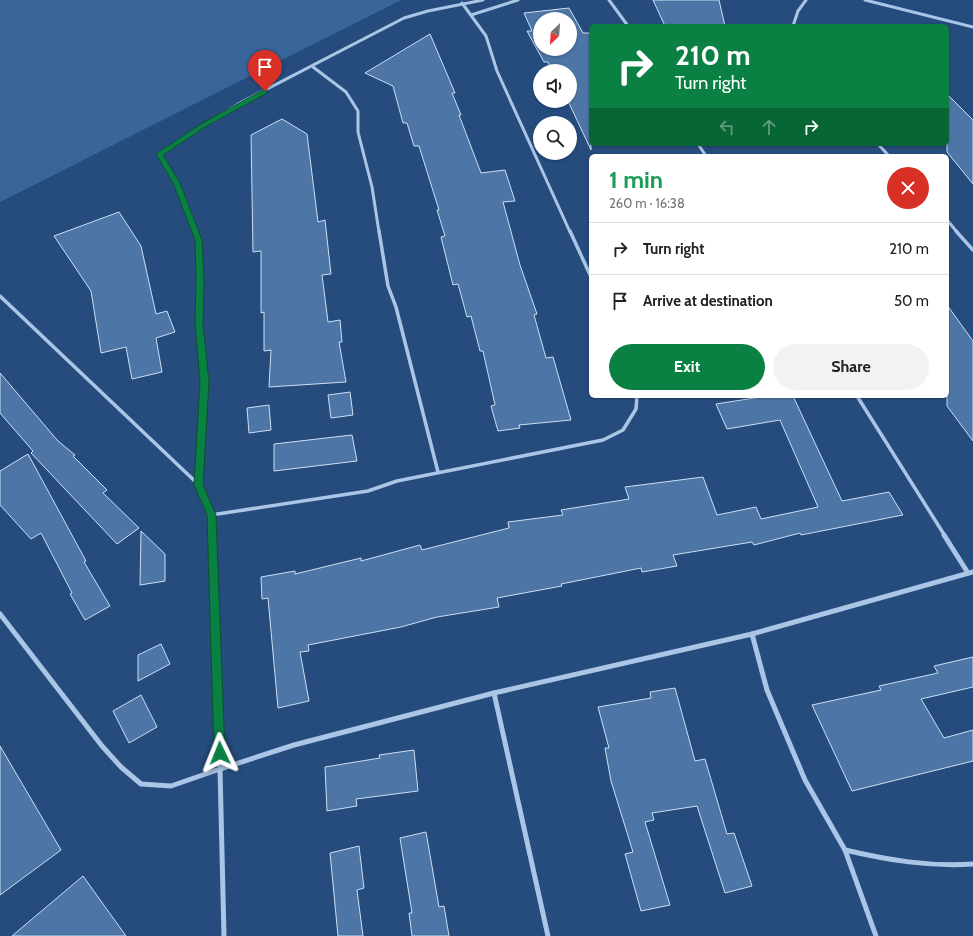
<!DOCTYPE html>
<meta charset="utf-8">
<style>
body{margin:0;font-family:Cabin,sans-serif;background:#f2f2f2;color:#202124;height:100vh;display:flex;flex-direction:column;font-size:15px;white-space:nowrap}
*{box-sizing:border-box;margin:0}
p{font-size:13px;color:#757577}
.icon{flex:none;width:22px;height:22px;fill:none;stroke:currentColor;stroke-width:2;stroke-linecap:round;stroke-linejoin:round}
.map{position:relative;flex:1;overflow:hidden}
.side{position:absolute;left:589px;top:154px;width:360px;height:244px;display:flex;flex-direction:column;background:#fff;border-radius:6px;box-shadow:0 1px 3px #0004}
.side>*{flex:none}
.guide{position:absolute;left:589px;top:24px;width:360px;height:122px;border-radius:6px;box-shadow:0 1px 3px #0004;background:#0b8043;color:#fff;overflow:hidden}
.needle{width:26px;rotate:205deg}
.controls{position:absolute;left:533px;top:12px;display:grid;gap:8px}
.controls a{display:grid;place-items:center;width:44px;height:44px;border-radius:50%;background:#fff;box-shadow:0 1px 3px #0004;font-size:20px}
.pin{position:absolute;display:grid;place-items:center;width:34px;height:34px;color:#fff;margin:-41px -17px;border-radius:50% 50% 50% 0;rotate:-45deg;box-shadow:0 0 4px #0007}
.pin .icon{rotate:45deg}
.me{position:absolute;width:44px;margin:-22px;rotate:358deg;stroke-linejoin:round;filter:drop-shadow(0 0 3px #0008)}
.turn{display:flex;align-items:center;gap:14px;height:84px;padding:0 20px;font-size:18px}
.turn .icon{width:52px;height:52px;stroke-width:2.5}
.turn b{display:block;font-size:28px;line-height:34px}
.lanes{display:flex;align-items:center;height:38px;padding:0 20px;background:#0003;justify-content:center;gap:20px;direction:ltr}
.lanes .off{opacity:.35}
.round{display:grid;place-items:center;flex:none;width:42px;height:42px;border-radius:21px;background:#f2f2f2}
.headline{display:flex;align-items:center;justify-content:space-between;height:68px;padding:0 20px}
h1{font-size:24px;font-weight:700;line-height:30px;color:#1e9e55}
.primary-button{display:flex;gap:8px;margin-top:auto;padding:8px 20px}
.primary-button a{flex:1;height:46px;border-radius:24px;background:#0b8043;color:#fff;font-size:16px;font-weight:700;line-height:46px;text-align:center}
.primary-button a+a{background:#f2f2f2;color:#202124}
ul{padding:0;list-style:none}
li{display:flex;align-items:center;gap:12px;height:52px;padding:0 20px;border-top:1px solid #e0e0e0}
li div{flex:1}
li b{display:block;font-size:15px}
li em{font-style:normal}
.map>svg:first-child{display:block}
.green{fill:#38669b}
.building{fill:#4d76a6;stroke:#cddff4;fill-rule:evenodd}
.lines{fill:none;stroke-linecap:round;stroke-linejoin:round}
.minor-far2{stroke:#aac5e5;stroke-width:3}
.minor-far1{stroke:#aac5e5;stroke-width:3.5}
.minor{stroke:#aac5e5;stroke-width:5}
.route{fill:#0b8043;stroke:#07532c}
</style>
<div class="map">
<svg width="973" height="936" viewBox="0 0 973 936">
<rect width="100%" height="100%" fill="#254c7d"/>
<polygon class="green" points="0,0 401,0 0,202"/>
<g class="building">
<polygon points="653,0 719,0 725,26 665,26"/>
<path d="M569,8L583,33H591V150L568,101H570V71H552L548,62H544L527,31H532L524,13ZM540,19H570V49H540Z"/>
<polygon points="430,34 455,93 452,93 461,115 459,115 481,173 505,170 515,201 503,202 520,265 537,314 534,315 546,358 553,357 571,420 519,425 520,428 498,431 491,406 495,405 483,351 480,351 471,316 467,317 458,284 453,285 441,237 445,236 437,210 439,210 419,146 414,146 407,123 403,123 393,86 365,73"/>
<polygon points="947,94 973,120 973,184 947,152"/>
<polygon points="282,119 307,134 318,222 325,220 331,274 322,275 328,322 340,320 342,342 339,342 346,382 269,387 271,350 264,351 264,312 261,313 261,251 253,252 251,135"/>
<polygon points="119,212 141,246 156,314 167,311 175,332 156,338 162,372 132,379 126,347 101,353 91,291 54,236"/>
<polygon points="947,305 973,341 973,441 947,406"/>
<polygon points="0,373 58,441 75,455 73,456 107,490 103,493 139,528 117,544 31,453 33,451 0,413"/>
<polygon points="350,392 353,415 331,418 328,395"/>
<polygon points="767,396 793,396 842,501 889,492 903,515 801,535 800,533 754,545 752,542 673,555 677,566 642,572 641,568 561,584 562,586 497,598 499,607 437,617 401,627 308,645 309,651 300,652 309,701 278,708 268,598 262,599 261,577 295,571 295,574 361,558 361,561 420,545 422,550 509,528 508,522 563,515 561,510 629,499 625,487 703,477 717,515 756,507 761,519 818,507 780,420 727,429 716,404"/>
<polygon points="269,405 271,430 249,433 247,408"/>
<polygon points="352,435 357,461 274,471 274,444"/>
<polygon points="28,454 86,561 84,562 110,606 85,620 70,594 72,593 41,533 31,539 0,505 0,471"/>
<polygon points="141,531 165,554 165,581 140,585"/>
<polygon points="161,644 170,664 138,681 138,655"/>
<polygon points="973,657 973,687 921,699 944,738 973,730 973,761 852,791 812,705 881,690 879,686 938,673 934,666"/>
<polygon points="675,688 695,761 705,759 727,834 734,833 752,886 725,893 697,806 652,813 654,820 645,822 670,905 641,911 625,854 633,852 611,781 605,748 609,748 598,707 651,698 650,692"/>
<polygon points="141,695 157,727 129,743 113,711"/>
<polygon points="0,746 61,850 0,895"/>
<polygon points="414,750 418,791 356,799 357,806 327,811 325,767 380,758 379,755"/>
<polygon points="426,832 439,907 444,906 449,936 412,936 409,913 412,913 400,838"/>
<polygon points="359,846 364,888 357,890 363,936 338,936 330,853"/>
<polygon points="83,876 126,936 12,936"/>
</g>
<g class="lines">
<g class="minor-far2">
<polyline points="609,0 628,26"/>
<polyline points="865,0 973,27"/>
<polyline points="462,3 486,36 497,71 570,232"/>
<polyline points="471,15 518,0"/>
<polyline points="793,26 798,11 806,0"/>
<polyline points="313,67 346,92 358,111 358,132 372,187 379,232"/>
<polyline points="698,144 706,156"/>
<polyline points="878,144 889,156"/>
<polyline points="947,220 957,232"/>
<polyline points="195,232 177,183 159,154 240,103 404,18 428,11 483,0"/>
</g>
<g class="minor-far1">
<polyline points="195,231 198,240 200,279 199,324 204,382 199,485"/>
<polyline points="379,231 388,286 396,307 438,472"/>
<polyline points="570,231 591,277"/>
<polyline points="956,231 973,250"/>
<polyline points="0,296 199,485 211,515 212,536"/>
<polyline points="857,396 945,536"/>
<polyline points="211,515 368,491 397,481 603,440 623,430 636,409 637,396"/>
</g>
<g class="minor">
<polyline points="944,535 968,573"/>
<polyline points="0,614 102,746 121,767 141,784 171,786 220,769 212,535"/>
<path d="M752,634L767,690L805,780L845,850C888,860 929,867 973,864"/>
<polyline points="494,693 548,936"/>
<polyline points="845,850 876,936"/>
<polyline points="224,936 220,769 294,745 494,693 752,634 973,572"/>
</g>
</g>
<polygon class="route" points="265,89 268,91 267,93 205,127 163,155 180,183 202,240 204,279 203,324 209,382 203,485 216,515 225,753 224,757 220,758 216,757 214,753 207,515 194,485 200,382 195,324 196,279 195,240 173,183 156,154 201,124"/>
</svg>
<div class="controls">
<a><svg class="needle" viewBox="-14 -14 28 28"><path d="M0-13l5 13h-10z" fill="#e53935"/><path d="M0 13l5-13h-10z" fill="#757577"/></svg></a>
<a><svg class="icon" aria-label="sound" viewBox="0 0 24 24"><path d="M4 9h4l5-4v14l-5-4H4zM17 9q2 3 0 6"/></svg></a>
<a><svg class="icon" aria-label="search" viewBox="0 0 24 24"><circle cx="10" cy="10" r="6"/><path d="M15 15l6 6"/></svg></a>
</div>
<div class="pin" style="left:265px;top:91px;background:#d93025"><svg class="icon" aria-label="arrive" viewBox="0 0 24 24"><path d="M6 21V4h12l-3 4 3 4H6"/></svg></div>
<svg class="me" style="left:220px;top:753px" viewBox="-20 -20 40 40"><path d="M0-17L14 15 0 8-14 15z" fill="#0b8043" stroke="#fff" stroke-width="4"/></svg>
<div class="guide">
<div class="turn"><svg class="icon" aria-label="right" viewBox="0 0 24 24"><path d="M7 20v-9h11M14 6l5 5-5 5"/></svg><div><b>210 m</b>Turn right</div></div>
<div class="lanes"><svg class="icon off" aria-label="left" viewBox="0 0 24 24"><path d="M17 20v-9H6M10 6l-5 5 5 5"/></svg><svg class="icon off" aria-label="ahead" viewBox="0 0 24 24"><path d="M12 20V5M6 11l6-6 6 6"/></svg><svg class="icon" aria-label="right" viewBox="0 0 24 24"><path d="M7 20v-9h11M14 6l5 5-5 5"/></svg></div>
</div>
<section class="side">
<div class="headline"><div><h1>1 min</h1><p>260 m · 16:38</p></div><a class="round" style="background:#d93025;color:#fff"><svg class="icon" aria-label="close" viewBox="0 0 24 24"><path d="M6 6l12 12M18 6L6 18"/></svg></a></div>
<ul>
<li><svg class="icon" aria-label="right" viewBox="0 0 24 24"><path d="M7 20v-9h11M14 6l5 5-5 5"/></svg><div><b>Turn right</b></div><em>210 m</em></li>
<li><svg class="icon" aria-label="arrive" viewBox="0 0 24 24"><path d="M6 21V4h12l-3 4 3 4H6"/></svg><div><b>Arrive at destination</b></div><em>50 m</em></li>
</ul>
<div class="primary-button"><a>Exit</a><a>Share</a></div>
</section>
</div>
